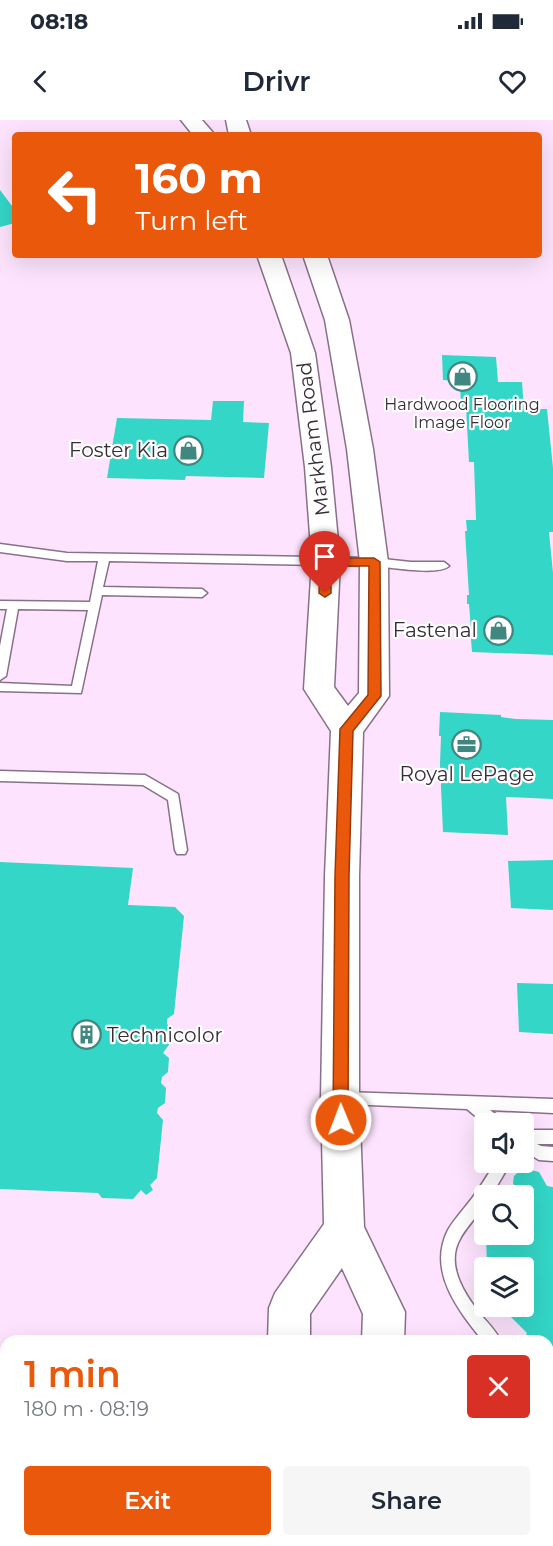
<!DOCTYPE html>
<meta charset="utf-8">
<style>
body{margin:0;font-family:Montserrat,sans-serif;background:#f6f6f7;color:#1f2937;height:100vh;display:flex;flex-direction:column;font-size:22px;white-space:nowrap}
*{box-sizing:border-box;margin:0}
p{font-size:20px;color:#747a83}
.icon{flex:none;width:33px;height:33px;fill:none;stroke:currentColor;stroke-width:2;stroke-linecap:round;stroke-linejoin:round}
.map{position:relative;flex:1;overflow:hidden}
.side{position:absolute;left:0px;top:1215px;width:554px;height:212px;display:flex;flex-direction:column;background:#fff;border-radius:18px 18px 0 0;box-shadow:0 6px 24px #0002}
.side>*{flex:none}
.hud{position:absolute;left:12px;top:12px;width:530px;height:126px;border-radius:6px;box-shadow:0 6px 24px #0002;background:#ea580c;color:#fff;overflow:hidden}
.fabs{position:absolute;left:474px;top:993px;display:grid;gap:12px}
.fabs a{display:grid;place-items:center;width:60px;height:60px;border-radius:6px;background:#fff;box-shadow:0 6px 24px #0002;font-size:30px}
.pin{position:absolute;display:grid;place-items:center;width:51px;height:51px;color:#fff;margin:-62px -26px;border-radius:50% 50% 50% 0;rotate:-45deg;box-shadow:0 0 6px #0007}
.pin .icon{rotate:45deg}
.me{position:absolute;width:66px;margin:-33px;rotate:359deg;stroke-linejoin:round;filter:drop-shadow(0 0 4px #0008)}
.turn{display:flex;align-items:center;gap:21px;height:126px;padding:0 24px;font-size:27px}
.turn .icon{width:78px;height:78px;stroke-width:2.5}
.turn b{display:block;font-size:42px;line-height:51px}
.round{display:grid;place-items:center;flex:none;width:63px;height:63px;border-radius:6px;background:#f6f6f7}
.overview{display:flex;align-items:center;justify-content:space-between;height:102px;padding:0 24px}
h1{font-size:36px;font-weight:600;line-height:45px;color:#ea580c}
.primary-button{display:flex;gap:12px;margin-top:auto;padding:12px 24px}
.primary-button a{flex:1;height:69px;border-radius:6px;background:#ea580c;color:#fff;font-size:24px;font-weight:600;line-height:69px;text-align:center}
.primary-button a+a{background:#f6f6f7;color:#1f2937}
.status{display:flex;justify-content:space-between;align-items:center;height:42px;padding:0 30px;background:#fff;direction:ltr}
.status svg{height:16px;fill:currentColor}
header{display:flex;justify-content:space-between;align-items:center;height:78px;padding:0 24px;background:#fff;font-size:27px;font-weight:600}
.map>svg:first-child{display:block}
.building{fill:#33d6c7}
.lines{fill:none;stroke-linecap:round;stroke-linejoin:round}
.service-casing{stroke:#887188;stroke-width:3}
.primary-casing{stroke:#887188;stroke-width:3}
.service{fill:#fff;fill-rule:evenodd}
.primary{fill:#fff;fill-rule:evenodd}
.route{fill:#ea580c;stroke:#983908;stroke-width:1.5}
.labels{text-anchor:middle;stroke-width:4.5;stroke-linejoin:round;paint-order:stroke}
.far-poi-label{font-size:16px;fill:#362c35;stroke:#fff}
.street-label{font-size:20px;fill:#362c35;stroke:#fff}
.poi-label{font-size:20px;fill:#362c35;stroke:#fff;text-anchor:end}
</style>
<div class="status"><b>08:18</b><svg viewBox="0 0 49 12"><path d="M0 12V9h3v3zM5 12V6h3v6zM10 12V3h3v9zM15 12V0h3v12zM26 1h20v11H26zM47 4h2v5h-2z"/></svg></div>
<header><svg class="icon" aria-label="back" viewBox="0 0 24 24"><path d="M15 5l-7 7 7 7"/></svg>Drivr<svg class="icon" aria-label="heart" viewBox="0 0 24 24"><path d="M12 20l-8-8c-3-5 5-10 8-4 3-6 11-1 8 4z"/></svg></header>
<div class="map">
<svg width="553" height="1426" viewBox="0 0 553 1426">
<rect width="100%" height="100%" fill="#fde3fd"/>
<g class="building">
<polygon points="0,70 15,90 15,103 0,107"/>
<polygon points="442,235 496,237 498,262 522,262 524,289 547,289 553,348 553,412 549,412 553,453 553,535 472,532 471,519 468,519 468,509 471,509 469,484 467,484 467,475 469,475 465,411 467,411 466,400 476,400 474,342 469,342 466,287 461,287 460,261 443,260"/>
<polygon points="213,281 244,281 243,302 269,303 264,358 186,356 185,360 107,358 117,298 211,300"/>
<polygon points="440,592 501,595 501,597 516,599 553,600 553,679 506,677 508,715 443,712 440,644 441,616 439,616"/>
<polygon points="553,740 553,790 511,788 508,741"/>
<polygon points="0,742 133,748 128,785 175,787 184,796 174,894 167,899 167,904 172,909 171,922 163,933 169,938 168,952 162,957 161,963 166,968 165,983 158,988 157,993 163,1000 157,1058 150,1065 153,1070 146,1075 141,1070 133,1079 102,1078 98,1073 0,1069"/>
<polygon points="517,863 553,864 553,914 519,912"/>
<polygon points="523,1048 539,1052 547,1066 553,1067 553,1245 548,1248 548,1221 523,1221 527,1213 500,1186 524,1186 524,1148 487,1148 486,1114 524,1114 524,1076 518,1076 513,1063 514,1056"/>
</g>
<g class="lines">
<defs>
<g id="service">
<path d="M0,424L67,433L374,438L411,442H444L449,446C439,456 389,447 374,446L109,441L103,467L202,469L207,473L202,477L102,475L81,573L0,571V563L72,566L88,490L18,489L6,556L0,560V526L7,489H0V481L90,482L98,441H67L0,432Z"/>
<polygon points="0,651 145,655 178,674 187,730 185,734 177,734 175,730 168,680 143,665 0,661"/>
<polygon points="344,972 553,979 553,993 490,990 502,999 504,1004 485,1004 467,989 344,984 339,983 337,978 339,973"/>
<polygon points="524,1010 553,1010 553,1024 537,1024 541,1026 553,1027 553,1041 539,1040 524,1031"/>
<path d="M496,1042H511L491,1076H484C484,1093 468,1103 460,1119C445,1145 465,1175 481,1195C488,1203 496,1211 501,1221H483C458,1190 427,1151 448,1110C455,1098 465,1088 473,1077C481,1066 488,1054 496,1042Z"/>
</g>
<g id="primary">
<polygon points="181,0 202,0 215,15 193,15"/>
<polygon points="226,0 246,0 251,15 229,15"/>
<polygon points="257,135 281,135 315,233 331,347 340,442 334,567 348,586 359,573 360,442 347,329 325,200 303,135 327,135 349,200 373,329 388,442 389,576 363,612 359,756 359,978 364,1107 405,1192 404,1221 362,1221 363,1194 342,1148 310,1194 310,1221 268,1221 269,1188 275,1173 324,1104 321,978 325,756 331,611 304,569 312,442 305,347 291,233"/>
<polygon points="261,1420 305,1420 306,1426 260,1426"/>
<polygon points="351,1420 395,1420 396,1426 350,1426"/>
</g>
</defs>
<use href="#service" class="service-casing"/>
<use href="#primary" class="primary-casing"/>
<use href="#service" class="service"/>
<use href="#primary" class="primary"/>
</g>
<polygon class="route" points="326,438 374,438 380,442 381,576 353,611 349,756 348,1000 346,1005 341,1007 335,1005 333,1000 335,756 340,609 368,575 369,446 331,446 331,473 325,477 319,473 320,442"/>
<defs>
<symbol id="shop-ring" viewBox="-11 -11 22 22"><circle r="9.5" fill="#fff" stroke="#40877f" stroke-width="1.5"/><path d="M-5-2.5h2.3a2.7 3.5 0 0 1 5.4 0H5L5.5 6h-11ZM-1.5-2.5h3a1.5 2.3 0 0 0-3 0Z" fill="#40877f"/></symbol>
<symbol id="office-ring" viewBox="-11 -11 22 22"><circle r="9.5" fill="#fff" stroke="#40877f" stroke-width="1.5"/><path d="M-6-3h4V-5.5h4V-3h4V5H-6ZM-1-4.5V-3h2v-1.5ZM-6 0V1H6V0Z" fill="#40877f"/></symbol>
<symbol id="building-ring" viewBox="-11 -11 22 22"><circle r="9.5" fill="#fff" stroke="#40877f" stroke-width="1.5"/><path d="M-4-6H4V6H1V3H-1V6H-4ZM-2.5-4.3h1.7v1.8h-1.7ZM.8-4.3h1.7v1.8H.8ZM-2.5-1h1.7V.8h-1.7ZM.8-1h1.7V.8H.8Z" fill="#40877f"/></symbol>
</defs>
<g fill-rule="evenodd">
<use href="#shop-ring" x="446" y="240" width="33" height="33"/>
<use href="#shop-ring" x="172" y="314" width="33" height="33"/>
<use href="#shop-ring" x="482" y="494" width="33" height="33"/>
<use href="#office-ring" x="450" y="608" width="33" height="33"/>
<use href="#building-ring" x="70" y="898" width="33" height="33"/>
</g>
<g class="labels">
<g class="far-poi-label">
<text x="462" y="290">Hardwood Flooring<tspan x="462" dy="18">Image Floor</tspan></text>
</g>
<g class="street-label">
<text transform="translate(313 319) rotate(-97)" y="7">Markham Road</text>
</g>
<g class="poi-label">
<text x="168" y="337">Foster Kia</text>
<text x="477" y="517">Fastenal</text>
<text x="467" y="661" text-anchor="middle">Royal LePage</text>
<text x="107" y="922" text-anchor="start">Technicolor</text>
</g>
</g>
</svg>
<div class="fabs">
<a><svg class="icon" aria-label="sound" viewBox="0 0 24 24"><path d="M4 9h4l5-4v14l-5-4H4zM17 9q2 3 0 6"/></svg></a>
<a><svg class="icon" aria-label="search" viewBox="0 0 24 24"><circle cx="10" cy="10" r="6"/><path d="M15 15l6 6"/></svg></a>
<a><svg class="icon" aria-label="layers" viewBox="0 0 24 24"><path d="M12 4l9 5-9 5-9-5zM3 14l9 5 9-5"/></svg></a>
</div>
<div class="pin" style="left:325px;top:473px;background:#d93025"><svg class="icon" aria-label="arrive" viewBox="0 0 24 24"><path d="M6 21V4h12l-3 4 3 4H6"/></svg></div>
<svg class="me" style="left:341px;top:1000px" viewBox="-20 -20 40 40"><circle r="17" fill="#ea580c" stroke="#fff" stroke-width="3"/><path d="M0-11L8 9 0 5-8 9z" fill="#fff"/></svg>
<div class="hud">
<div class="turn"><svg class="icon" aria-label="left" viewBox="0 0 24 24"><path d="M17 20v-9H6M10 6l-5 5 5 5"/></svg><div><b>160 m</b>Turn left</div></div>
</div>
<section class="side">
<div class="overview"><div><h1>1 min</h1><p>180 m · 08:19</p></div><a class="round" style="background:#d93025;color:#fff"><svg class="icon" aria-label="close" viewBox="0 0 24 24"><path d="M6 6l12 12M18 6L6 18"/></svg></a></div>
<div class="primary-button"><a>Exit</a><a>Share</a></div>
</section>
</div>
